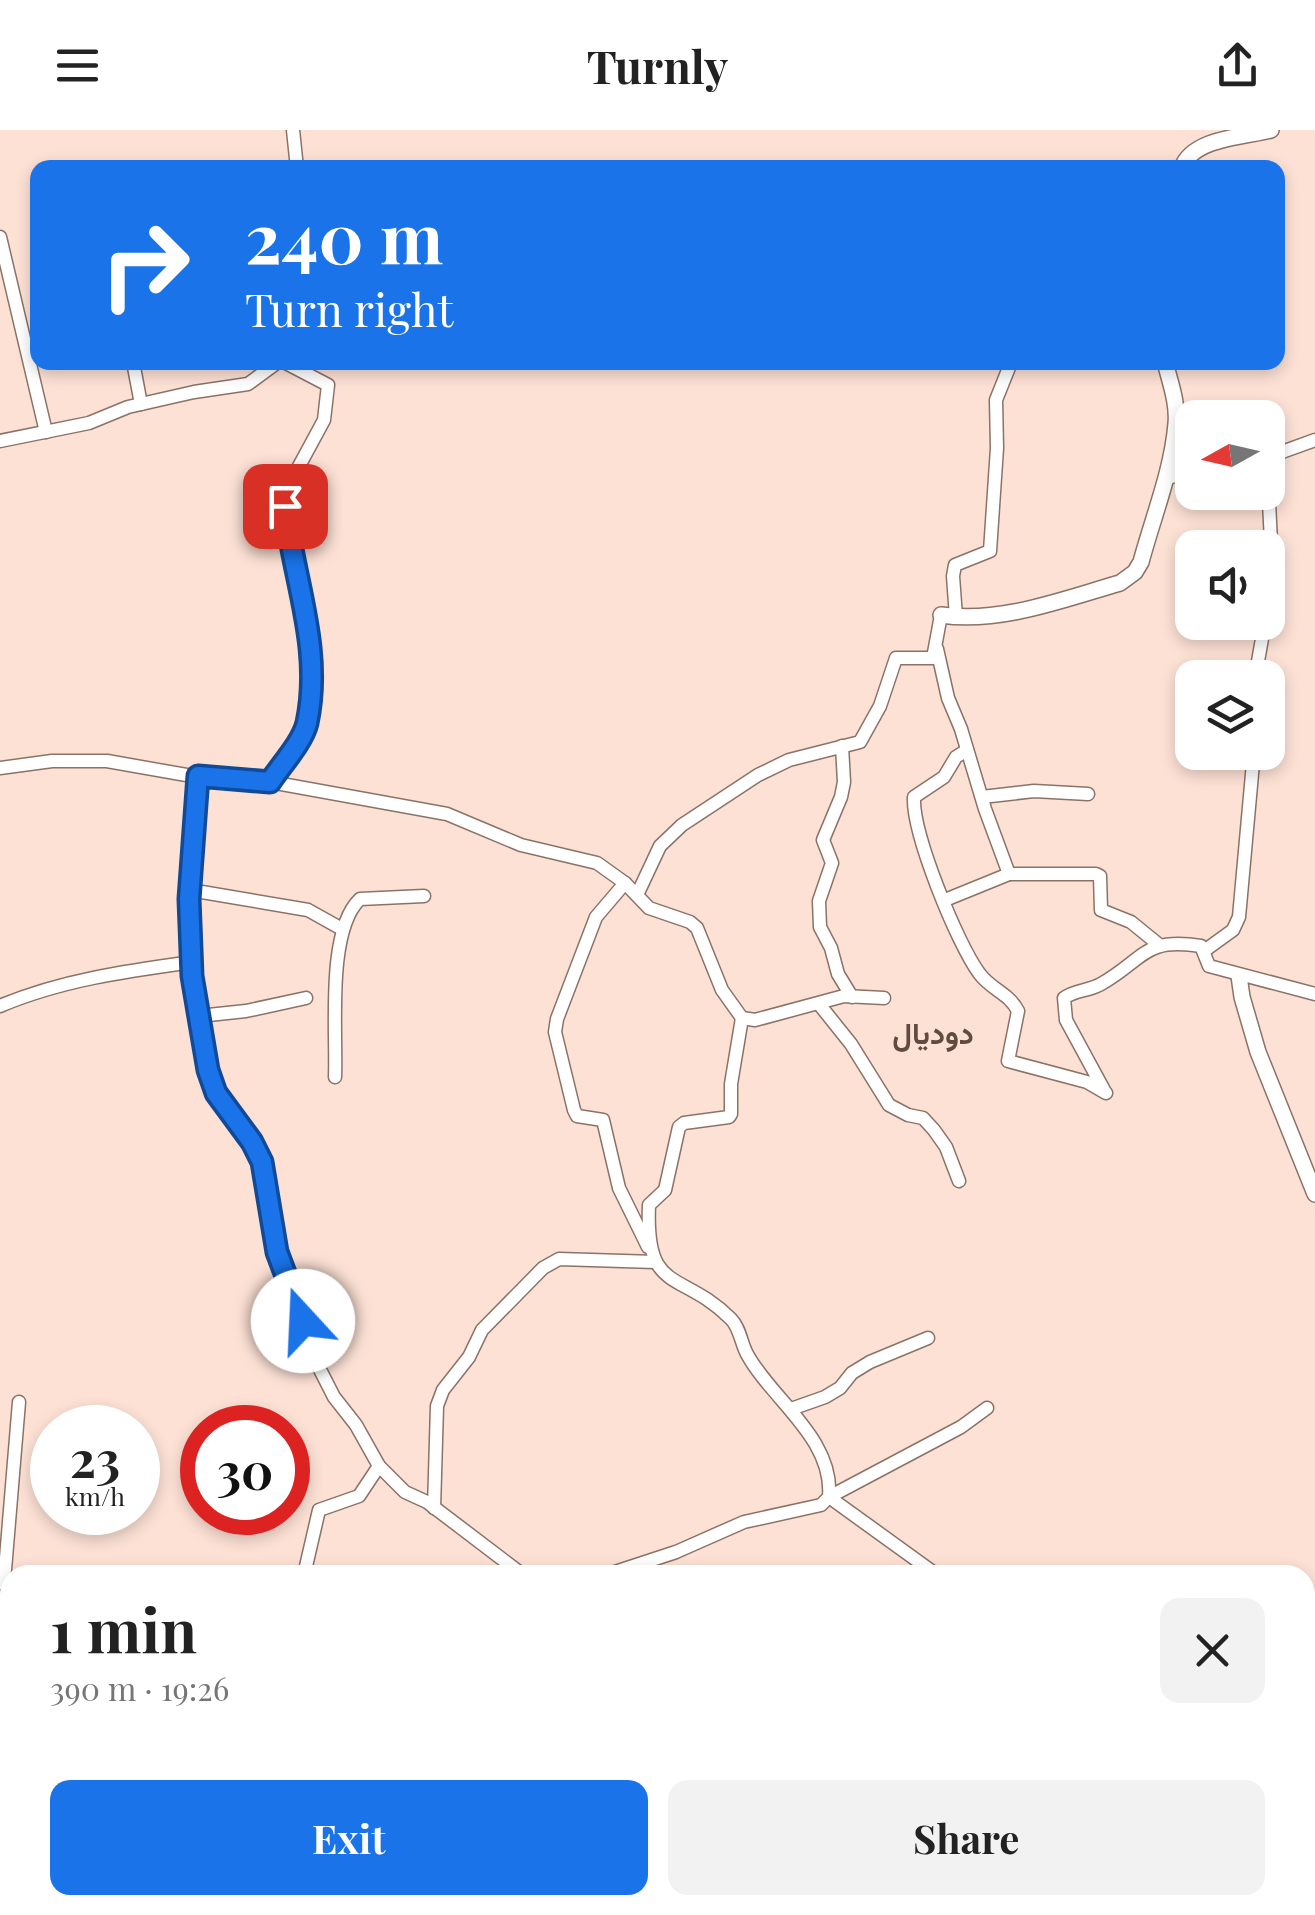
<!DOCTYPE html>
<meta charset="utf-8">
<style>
body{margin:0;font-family:"Playfair Display",Vazirmatn,serif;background:#f2f2f2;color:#222;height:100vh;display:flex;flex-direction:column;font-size:38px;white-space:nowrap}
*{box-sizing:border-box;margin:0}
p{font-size:32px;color:#767676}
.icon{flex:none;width:55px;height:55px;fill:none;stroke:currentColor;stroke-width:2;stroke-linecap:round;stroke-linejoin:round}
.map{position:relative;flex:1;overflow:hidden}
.side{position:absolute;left:0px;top:1435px;width:1315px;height:350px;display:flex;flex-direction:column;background:#fff;border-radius:30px 30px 0 0;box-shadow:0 5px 15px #0003}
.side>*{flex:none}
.hud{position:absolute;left:30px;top:30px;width:1255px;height:210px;border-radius:20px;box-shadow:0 5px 15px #0003;background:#1a73e8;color:#fff;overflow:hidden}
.needle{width:65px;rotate:262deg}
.fabs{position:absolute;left:1175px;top:270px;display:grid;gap:20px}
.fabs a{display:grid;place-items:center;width:110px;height:110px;border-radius:20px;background:#fff;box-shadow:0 5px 15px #0003;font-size:50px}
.speed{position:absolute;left:30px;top:1275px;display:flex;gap:20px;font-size:50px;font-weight:700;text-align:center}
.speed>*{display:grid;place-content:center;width:130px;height:130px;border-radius:50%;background:#fff;box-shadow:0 5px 15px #0003;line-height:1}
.speed small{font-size:25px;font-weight:400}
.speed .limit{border:15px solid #d22;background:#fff;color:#111}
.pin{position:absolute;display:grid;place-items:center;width:85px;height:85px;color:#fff;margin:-42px;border-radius:20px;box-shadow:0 5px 15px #0006}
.me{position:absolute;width:110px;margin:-55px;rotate:340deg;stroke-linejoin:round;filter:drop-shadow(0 0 8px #0008)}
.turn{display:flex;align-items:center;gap:35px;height:210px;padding:0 50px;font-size:45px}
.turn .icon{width:130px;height:130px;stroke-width:2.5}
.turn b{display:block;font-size:70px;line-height:85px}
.round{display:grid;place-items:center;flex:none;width:105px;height:105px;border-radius:20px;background:#f2f2f2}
.head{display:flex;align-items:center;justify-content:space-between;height:170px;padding:0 50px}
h1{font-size:60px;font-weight:700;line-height:75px}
.cta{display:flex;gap:20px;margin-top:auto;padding:20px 50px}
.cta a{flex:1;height:115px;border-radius:20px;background:#1a73e8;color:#fff;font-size:40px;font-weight:700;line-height:115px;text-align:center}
.cta a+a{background:#f2f2f2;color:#222}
header{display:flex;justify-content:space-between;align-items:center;height:130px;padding:0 50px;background:#fff;font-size:45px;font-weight:700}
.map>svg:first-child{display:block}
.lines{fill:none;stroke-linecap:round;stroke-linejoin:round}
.minor-casing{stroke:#8b7267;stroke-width:15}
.tertiary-casing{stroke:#8b7267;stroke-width:18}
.minor{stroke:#fff;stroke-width:12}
.tertiary{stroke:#fff;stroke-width:15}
.route-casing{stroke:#114b97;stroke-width:25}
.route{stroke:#1a73e8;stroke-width:18}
.labels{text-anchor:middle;stroke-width:8;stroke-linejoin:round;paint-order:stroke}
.quarter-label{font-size:30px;font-weight:bold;fill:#614a40;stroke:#fde1d5}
</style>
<header><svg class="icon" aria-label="menu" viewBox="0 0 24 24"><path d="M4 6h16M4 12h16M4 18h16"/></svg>Turnly<svg class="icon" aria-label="share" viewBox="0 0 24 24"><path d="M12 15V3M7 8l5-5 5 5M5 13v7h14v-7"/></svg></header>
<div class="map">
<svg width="1315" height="1785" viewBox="0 0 1315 1785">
<rect width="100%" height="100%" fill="#fde1d5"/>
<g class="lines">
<defs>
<g id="minor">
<polyline points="293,0 297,38"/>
<polyline points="0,107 46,302"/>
<polyline points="133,232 141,274"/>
<polyline points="0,311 89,293 128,277 194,262 248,254 278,232"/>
<polyline points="1268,327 1315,310"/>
<polyline points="1165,348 1192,343"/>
<polyline points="1268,352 1271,412 1268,476"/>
<polyline points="956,487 953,446 955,435 990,421 997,318 996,270 1010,235 1014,232"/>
<polyline points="937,519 948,568 961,599 985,679 1009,744 1096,744 1100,746 1101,780 1131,792 1158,814"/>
<polyline points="1255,548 1265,492"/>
<polyline points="842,616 844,652 841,667 823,710 832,733 819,771 820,797 831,818 838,844 852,867"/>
<path d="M967,620L956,627L944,647L914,667C912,703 957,813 979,843C990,859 1009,863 1018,881L1008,931L1087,952L1106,963"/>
<polyline points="0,638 52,631 107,631 198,647 276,653 447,684 521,715 597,733 625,753 649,778 690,792 697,798 722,860 742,888 755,890 844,866 884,868"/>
<polyline points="198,647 189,769 192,846 208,940 216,963 252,1012 262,1031 277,1122 310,1220 334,1267 356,1295 379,1336 405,1362 427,1372 523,1445"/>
<polyline points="270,652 306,595 312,533 307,480 288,406 285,375 291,351 324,290 328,255 284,232"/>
<polyline points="982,667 1034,661 1088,664"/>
<polyline points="625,753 596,787 557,889 555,902 574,980 577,986 603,990 619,1058 648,1117"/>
<polyline points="190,760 308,780 342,799"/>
<polyline points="637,765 660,716 682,695 758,645 789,630 860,612 880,576 896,528 933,528 941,485"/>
<polyline points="945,770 1009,744"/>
<polyline points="1204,821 1233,800 1239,787 1254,622"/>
<polyline points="819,874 851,914 889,975 908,985 923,988 934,1000 946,1017 959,1051"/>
<path d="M0,876C61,850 127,841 192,832"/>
<polyline points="199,886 246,881 306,868"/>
<path d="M335,947C337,903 326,801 360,769L424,766"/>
<path d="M1104,960L1066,890L1064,868C1075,860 1089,861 1101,854C1145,829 1143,807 1201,816L1209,836L1315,864"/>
<polyline points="791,1279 825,1267 840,1258 852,1243 870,1232 928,1208"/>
<polyline points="434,1378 437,1276 443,1260 469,1227 482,1200 543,1138 559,1129 655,1132"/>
<polyline points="304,1445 319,1380 359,1366 379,1336"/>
<path d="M606,1445L676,1422L744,1392L821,1375L829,1367C834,1308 771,1269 747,1224C741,1213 740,1198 731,1189C681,1139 645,1166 649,1075L665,1060L679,997L684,993L729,987L731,984V954L742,888"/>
<polyline points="937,1445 829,1367 961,1297 987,1278"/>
<polyline points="0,1453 5,1440 19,1272"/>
<polyline points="1305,1570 1315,1579"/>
<polyline points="1305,1615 1315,1606"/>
<polyline points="1305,1660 1315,1673"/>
<polyline points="1305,1754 1315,1753"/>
<polyline points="697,1775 703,1785"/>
<polyline points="647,1785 664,1775"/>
<polyline points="823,1785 837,1775"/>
</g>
<g id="tertiary">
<path d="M1182,38C1192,8 1244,7 1271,0"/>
<path d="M941,485C1000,494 1064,469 1120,453L1135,442L1141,432C1153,387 1172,341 1176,294C1178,273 1170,252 1165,232"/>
<polyline points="1239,846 1242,867 1258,922 1315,1064"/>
</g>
</defs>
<use href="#minor" class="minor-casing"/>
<use href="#tertiary" class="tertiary-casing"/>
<use href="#minor" class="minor"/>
<use href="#tertiary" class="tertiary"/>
</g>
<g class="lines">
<defs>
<path id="route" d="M285,376C293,449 323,517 307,593C302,613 281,635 270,652L198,646L189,769L192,846L208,940L216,963L252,1012L262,1032L277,1122L303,1191"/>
</defs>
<use href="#route" class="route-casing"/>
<use href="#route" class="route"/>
</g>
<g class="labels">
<g class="quarter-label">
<text x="933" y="914">دودیال</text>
</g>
</g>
</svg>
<div class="fabs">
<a><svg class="needle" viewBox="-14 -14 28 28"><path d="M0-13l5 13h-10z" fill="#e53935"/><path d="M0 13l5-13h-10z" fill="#767676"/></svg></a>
<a><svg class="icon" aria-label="sound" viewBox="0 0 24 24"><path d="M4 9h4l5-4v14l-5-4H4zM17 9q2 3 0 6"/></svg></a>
<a><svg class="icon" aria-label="layers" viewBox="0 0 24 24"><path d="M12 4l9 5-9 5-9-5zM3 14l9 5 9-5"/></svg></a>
</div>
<div class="speed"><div>23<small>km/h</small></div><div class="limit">30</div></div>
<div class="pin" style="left:285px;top:376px;background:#d93025"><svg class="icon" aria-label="arrive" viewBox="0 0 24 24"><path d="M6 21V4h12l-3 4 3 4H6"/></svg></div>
<svg class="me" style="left:303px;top:1191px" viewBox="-20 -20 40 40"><circle r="19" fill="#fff"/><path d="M0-13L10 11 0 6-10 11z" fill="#1a73e8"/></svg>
<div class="hud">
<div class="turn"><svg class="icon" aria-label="right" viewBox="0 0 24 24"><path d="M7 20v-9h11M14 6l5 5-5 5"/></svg><div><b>240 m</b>Turn right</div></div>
</div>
<section class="side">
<div class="head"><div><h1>1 min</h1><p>390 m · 19:26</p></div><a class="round"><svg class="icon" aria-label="close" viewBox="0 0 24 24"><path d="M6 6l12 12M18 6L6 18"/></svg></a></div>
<div class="cta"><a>Exit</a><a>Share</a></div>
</section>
</div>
